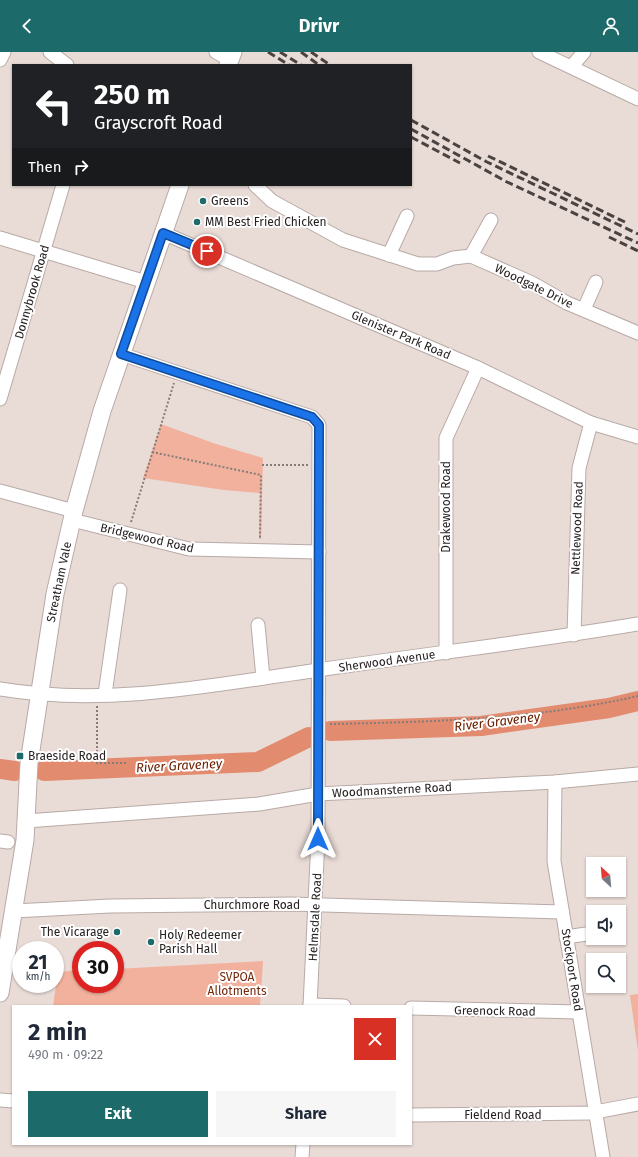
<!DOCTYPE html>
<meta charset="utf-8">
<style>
body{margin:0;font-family:"Fira Sans",sans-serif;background:#f6f6f7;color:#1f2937;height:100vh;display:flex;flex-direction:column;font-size:15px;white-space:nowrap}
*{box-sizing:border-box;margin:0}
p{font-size:13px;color:#747a83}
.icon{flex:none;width:22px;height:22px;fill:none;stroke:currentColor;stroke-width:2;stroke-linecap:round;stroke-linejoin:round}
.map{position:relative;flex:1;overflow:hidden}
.drawer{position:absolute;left:12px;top:953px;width:400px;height:140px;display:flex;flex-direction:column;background:#fff;border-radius:0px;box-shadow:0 1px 3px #0004}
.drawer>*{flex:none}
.hud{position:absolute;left:12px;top:12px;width:400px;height:122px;border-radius:0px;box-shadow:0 1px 3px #0004;background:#202124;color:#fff;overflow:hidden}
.needle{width:26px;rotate:334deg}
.controls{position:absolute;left:586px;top:805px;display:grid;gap:8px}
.controls a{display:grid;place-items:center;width:40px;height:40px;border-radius:0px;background:#fff;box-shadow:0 1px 3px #0004;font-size:20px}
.speed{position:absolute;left:12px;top:889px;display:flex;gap:8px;font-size:20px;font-weight:700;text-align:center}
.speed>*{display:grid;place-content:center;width:52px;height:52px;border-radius:50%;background:#fff;box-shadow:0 1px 3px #0004;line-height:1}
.speed small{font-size:10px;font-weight:400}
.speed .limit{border:6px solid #d22;background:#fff;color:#111}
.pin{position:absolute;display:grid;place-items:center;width:34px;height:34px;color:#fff;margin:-17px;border:2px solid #fff;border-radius:50%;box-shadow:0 1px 4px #0007}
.me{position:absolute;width:44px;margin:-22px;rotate:0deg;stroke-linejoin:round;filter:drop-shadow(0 0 3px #0008)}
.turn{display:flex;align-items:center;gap:14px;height:84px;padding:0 16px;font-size:18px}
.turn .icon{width:52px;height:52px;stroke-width:2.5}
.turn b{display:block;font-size:28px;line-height:34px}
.then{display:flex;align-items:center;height:38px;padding:0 16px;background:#0003;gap:8px;font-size:15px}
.round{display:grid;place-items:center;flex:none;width:42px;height:42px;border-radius:0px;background:#f6f6f7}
.headline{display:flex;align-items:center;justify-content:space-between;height:68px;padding:0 16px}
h1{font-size:24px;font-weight:700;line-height:30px}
.primary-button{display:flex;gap:8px;margin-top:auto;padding:8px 16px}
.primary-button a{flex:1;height:46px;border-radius:0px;background:#1d6a6a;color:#fff;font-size:16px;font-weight:700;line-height:46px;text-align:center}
.primary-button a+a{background:#f6f6f7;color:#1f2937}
header{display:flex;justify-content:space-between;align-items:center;height:52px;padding:0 16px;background:#1d6a6a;color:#fff;font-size:18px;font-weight:700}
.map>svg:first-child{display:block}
.green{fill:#f1b19d}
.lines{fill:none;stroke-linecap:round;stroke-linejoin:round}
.river{stroke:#e28b6f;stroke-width:20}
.minor-casing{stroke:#b8aaa6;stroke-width:15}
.major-casing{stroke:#b8aaa6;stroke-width:19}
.path{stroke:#857c79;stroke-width:2;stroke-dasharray:2 2;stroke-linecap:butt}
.minor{stroke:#fff;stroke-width:13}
.major{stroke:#fff;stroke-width:17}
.rail{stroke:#4a4341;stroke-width:3;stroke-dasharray:8 4;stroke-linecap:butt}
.route-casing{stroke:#114b97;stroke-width:10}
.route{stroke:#1a73e8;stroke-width:7}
.poi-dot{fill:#1d6a6a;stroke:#fff;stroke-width:1.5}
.labels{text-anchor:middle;stroke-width:4;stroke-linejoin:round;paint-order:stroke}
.poi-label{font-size:12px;fill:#272221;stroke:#fff;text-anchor:start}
.street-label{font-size:12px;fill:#272221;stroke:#fff}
.park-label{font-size:12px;fill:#75280c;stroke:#fff}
.water-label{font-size:13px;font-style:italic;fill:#6d2002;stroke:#fff}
</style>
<header><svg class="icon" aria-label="back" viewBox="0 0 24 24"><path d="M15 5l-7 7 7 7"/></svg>Drivr<svg class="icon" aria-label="person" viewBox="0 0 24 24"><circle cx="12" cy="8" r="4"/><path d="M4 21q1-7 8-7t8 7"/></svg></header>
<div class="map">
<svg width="638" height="1105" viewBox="0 0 638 1105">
<rect width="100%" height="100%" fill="#e9dbd6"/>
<g class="green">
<polygon points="161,372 213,391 263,406 261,487 259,487 260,441 224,438 143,426"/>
<polygon points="263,909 260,954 53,954 58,920 81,918 81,932 115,932 115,917"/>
<polygon points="638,942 638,999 630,943"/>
</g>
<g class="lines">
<g class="river">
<polyline points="330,679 481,674 609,656 638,649"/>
<polyline points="0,717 15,719"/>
<polyline points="44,719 258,710 309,685"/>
</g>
<defs>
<g id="minor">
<polyline points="50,0 67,13"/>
<polyline points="216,0 230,8"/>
<polyline points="539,0 638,47"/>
<polyline points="0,8 4,0"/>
<polyline points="572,14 584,0"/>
<polyline points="255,133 272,149 343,188 418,212 437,212 453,206 471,204 532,231 567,251 638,281"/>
<polyline points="163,181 478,316 591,371 638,385"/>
<polyline points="0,186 146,230"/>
<polyline points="389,203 407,164"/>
<polyline points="471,204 491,168"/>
<polyline points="584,257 596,230"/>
<polyline points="121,302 312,365 319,373 318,787 310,954"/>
<polyline points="0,347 63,133"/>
<polyline points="0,439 74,459"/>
<polyline points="72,468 189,497 319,500"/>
<polyline points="258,573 263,626"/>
<polyline points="574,583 579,416 591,371"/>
<polyline points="446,601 446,386 478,316"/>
<path d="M0,637C105,655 214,633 318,618C425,602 532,590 638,572"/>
<polyline points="105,642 120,538"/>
<polyline points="555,730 554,809 603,1105"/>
<polyline points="26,769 259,752 318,742 555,730 638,722"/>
<polyline points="0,789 8,790"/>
<polyline points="14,859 110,854 290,852 562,860"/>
<polyline points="566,885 593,881"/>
<polyline points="310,953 344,954"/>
<polyline points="411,956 578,960"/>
<polyline points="0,1048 13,1049"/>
<polyline points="411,1063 590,1061 638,1052"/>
<polyline points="302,1105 303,1092"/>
</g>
<g id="major">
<polyline points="228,13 233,0"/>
<polyline points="0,941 25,788 29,711 55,542 74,459 102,359 180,133"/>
</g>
</defs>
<use href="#minor" class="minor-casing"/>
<use href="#major" class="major-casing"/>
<g class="path">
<polyline points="152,400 261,423 260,486"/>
<polyline points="262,413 308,413"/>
<polyline points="131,470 174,331"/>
<polyline points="97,654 97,711 126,711"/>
<path d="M330,672C433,670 538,667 638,644"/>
</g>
<use href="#minor" class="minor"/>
<use href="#major" class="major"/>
<g class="rail">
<polyline points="268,0 289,13"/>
<polyline points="280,0 301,13"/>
<polyline points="301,0 319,13"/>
<polyline points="311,0 330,13"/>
<polyline points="411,68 487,110 638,182"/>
<polyline points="411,77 507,130 638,191"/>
<polyline points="411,85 460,111"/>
<polyline points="488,104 627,171"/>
<polyline points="609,185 638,199"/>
</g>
</g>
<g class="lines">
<defs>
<polyline id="route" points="207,199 163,181 121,302 312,365 319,373 318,787"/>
</defs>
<use href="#route" class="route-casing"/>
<use href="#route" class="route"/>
</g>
<g class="poi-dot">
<circle cx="203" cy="149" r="4"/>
<circle cx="197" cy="170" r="4"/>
<rect x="16" y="700" width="8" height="8" rx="2"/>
<circle cx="117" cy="880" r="4"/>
<circle cx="151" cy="890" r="4"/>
</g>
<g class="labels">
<g class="poi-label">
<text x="211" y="153">Greens</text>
<text x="205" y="174">MM Best Fried Chicken</text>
<text x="28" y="708">Braeside Road</text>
<text x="109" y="884" text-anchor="end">The Vicarage</text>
<text x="159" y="887">Holy Redeemer<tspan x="159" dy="14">Parish Hall</tspan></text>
</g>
<g class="street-label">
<text transform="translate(534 234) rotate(26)" y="4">Woodgate Drive</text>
<text transform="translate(32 240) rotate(-74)" y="4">Donnybrook Road</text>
<text transform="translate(401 283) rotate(23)" y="4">Glenister Park Road</text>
<text transform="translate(446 455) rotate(-90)" y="4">Drakewood Road</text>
<text transform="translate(577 476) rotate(-88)" y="4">Nettlewood Road</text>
<text transform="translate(147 486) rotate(13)" y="4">Bridgewood Road</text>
<text transform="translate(59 530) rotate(-78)" y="4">Streatham Vale</text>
<text transform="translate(387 609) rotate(-8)" y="4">Sherwood Avenue</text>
<text transform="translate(392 738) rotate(-3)" y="4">Woodmansterne Road</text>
<text x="252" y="857">Churchmore Road</text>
<text transform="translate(315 865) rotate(-87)" y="4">Helmsdale Road</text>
<text transform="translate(572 918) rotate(81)" y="4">Stockport Road</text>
<text transform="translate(495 959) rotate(1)" y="4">Greenock Road</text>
<text x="503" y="1067">Fieldend Road</text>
</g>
<g class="park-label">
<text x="237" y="929">SVPOA<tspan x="237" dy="14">Allotments</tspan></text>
</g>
<g class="water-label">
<text transform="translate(497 669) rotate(-7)" y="5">River Graveney</text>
<text transform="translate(179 713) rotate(-3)" y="5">River Graveney</text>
</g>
</g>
</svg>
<div class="controls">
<a><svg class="needle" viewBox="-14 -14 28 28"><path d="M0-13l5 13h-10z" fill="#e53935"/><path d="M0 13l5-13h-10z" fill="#747a83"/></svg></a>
<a><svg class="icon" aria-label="sound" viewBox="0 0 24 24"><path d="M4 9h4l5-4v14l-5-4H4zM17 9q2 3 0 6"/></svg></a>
<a><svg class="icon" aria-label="search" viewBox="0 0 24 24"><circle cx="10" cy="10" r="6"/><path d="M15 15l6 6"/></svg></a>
</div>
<div class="speed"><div>21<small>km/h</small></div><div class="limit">30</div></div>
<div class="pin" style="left:207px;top:199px;background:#d93025"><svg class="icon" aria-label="arrive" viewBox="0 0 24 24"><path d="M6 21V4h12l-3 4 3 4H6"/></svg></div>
<svg class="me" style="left:318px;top:787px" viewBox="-20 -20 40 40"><path d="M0-17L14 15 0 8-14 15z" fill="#1a73e8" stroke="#fff" stroke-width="4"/></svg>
<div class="hud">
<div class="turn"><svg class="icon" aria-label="left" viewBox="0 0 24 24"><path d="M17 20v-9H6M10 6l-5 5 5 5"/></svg><div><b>250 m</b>Grayscroft Road</div></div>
<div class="then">Then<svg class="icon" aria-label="right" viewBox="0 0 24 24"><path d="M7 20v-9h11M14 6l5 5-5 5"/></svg></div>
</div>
<section class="drawer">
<div class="headline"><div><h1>2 min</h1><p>490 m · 09:22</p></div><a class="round" style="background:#d93025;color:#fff"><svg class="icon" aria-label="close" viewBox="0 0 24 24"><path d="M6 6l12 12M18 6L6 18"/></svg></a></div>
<div class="primary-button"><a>Exit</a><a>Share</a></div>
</section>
</div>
